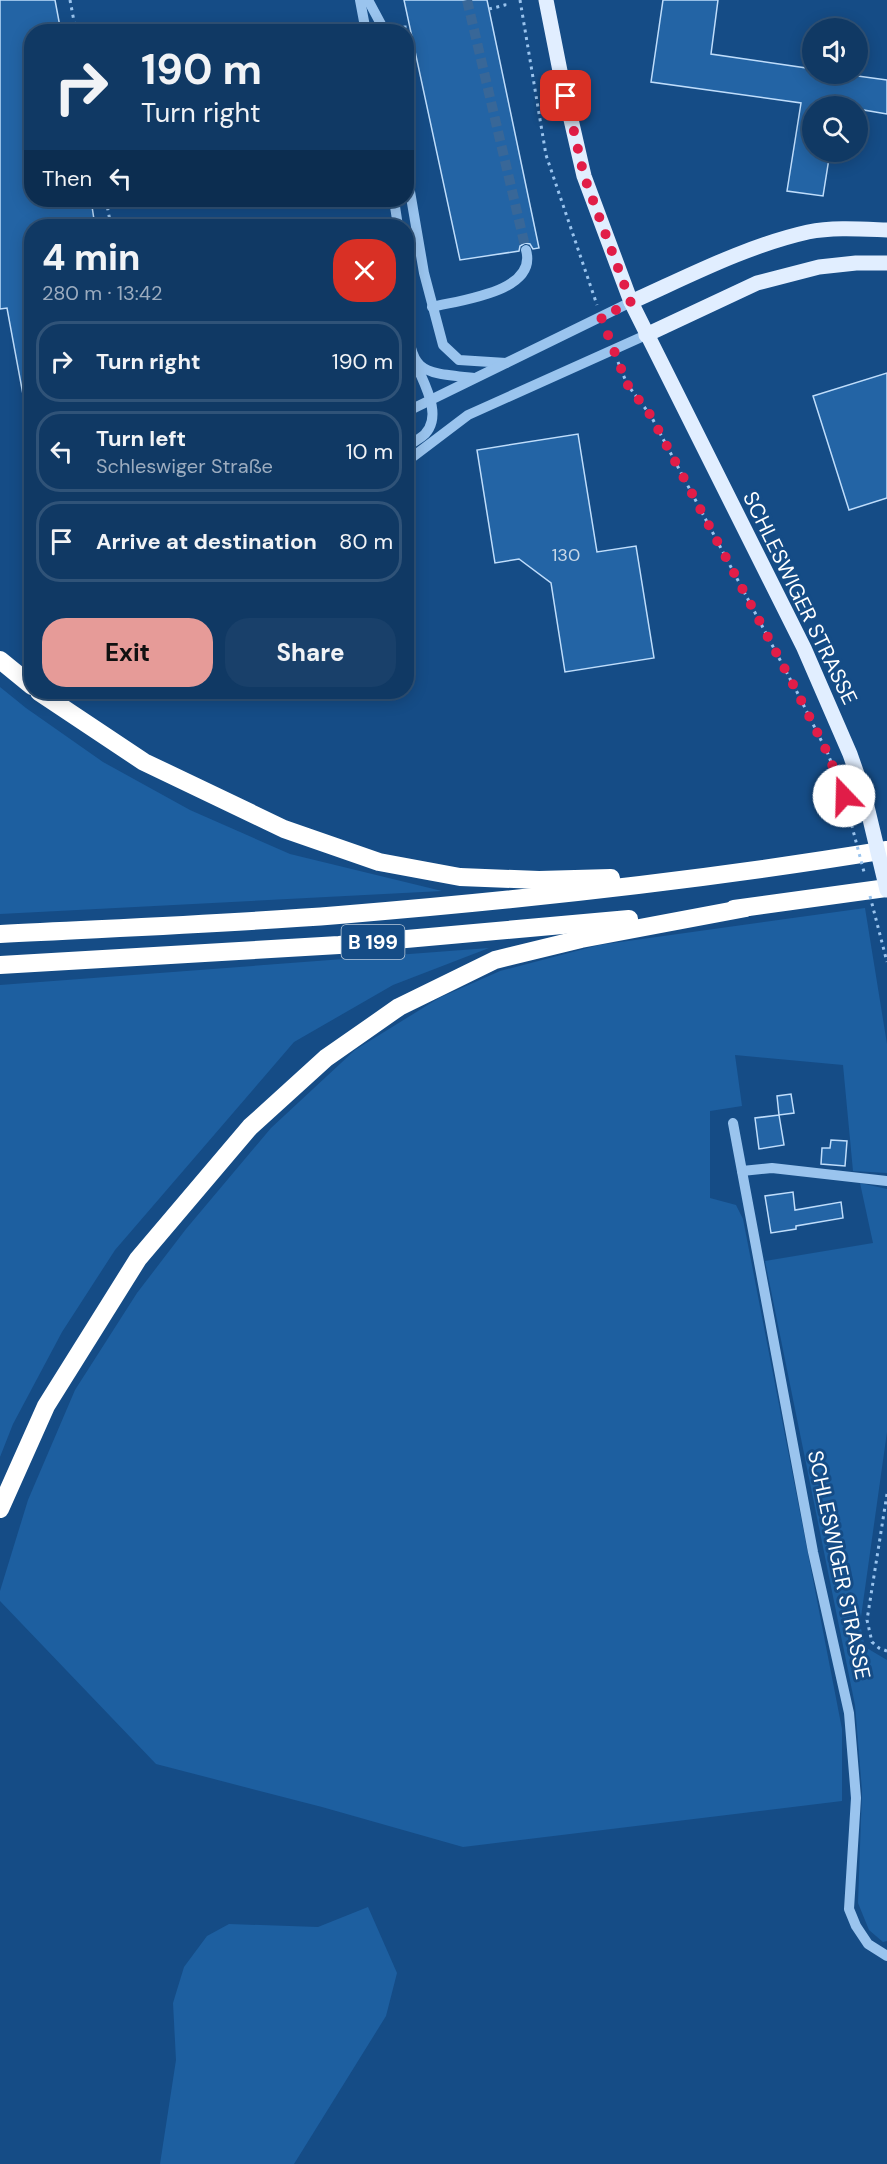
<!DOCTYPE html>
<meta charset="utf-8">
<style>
body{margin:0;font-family:"DM Sans",sans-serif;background:#19406a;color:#f1f3f6;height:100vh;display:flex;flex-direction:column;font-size:22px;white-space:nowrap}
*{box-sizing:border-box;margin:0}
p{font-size:20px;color:#9cacbf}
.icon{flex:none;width:33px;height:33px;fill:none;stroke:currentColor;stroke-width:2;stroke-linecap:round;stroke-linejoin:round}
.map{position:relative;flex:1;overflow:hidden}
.side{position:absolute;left:24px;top:219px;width:390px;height:480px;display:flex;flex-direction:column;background:#103964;border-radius:24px;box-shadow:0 3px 15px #0003,0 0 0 2px #305378}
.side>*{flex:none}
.guide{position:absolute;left:24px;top:24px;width:390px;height:183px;border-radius:24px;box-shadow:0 3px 15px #0003,0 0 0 2px #305378;background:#103964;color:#f1f3f6;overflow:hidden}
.tools{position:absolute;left:802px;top:18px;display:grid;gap:12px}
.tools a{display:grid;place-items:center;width:66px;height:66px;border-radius:50%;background:#103964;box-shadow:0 3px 15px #0003,0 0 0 2px #305378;font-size:30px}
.pin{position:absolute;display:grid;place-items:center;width:51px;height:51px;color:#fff;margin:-26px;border-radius:12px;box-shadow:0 3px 9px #0006}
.me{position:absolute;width:66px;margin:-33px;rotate:339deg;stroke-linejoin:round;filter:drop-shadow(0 0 4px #0008)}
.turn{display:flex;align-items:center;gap:21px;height:126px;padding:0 18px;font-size:27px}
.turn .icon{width:78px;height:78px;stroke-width:2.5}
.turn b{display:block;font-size:42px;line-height:51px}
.then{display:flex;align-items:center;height:57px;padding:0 18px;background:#0003;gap:12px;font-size:22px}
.round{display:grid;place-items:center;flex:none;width:63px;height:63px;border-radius:24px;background:#19406a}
.summary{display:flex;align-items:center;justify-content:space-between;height:102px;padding:0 18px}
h1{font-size:36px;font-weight:800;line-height:45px}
.primary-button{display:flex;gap:12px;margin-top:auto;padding:12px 18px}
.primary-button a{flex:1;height:69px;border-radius:24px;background:#e69b98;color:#111;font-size:24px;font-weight:800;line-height:69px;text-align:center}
.primary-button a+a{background:#19406a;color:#f1f3f6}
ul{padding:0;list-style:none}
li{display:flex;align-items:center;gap:18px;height:81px;margin:0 12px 9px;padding:0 6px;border:3px solid #305378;border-radius:24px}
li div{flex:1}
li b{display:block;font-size:22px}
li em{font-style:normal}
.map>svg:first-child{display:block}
.green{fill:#1d5fa0}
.building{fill:#2364a5;stroke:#bfddfb;stroke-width:1.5}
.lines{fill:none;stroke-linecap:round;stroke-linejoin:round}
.minor-tunnel{stroke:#386798;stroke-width:10;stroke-dasharray:10 5;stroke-linecap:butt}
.path{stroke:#9ac4ee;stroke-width:3;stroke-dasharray:3 4.5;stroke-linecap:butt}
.minor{stroke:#9ac4ee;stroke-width:10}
.major{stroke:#e1eeff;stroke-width:15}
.highway{stroke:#fff;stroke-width:18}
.path-bridge{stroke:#9ac4ee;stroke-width:3;stroke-dasharray:3 4.5;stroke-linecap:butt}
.major-bridge{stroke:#e1eeff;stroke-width:15}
.route{stroke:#e11d48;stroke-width:10;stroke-dasharray:0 18}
.labels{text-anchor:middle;stroke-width:6;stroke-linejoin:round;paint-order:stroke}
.number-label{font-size:18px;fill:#c8d8e8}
.shield{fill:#154c86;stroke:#b9c9db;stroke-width:1.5}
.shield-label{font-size:20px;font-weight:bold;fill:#fff}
.street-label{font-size:21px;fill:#fff;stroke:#154c86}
</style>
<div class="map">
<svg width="887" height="2164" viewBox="0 0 887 2164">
<rect width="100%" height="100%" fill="#154c86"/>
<g class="green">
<polygon points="0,687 26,708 103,762 190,810 290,854 442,891 0,914"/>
<polygon points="865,908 887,1044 887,1173 853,1171 843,1065 735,1055 742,1106 710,1111 710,1198 736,1205 743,1219 842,1729 842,1801 463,1847 322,1807 156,1764 0,1601 0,1591 28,1500 75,1390 137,1293 186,1229 271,1128 355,1050 439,998 500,971 599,945"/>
<polygon points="489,948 393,985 294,1042 115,1250 62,1332 13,1424 0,1457 0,985"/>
<polygon points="860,1183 887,1189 887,1432 860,1624 865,1647 887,1660 887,1941 883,1942 869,1930 858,1903 862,1791 855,1705 765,1261 873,1243"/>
<polygon points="368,1907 397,1973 386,2016 294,2164 160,2164 176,2060 173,2003 184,1967 207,1936 229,1924 318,1927"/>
</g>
<g class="building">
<polygon points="0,0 55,0 61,32 32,32 32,200 91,200 95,226 32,226 32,399 24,400 7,308 0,309"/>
<polygon points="404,0 487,0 539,248 533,249 530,244 525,243 520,246 519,251 460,260"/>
<polygon points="663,0 718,0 711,54 813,69 813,74 843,74 887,80 887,114 858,109 858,106 813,106 813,152 830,152 823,196 787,191 801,103 651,82"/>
<polygon points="887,373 887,498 849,510 813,396"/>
<polygon points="578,434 597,552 636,546 654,658 565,672 551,583 519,559 495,563 477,450"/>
<polygon points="791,1094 794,1113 779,1115 777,1096"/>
<polygon points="779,1115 784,1145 759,1149 755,1118"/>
<polygon points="831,1140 847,1141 845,1166 821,1164 822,1148 830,1148"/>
<polygon points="793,1192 795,1210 841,1202 843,1218 796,1226 796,1229 771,1233 765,1196"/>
</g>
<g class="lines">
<polyline class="minor-tunnel" points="467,0 526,250"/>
<g class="path">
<polyline points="70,0 76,32"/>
<polyline points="520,0 546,155 597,305"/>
<polyline points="489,9 505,5 504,0"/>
<polyline points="396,27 409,27"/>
<polyline points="106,200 111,226"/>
<polyline points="618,362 627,384 651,416 797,692 828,754 844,796"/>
<polyline points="887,1494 867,1620 872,1642 879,1648 887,1651"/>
</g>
<g class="minor">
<polyline points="360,0 366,32"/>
<polyline points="368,0 382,26 383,32"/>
<polyline points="406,168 424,273 443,345 459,360 506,363"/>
<polyline points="394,200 398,226"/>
<path d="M432,307C460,300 538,292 526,250"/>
<path d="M406,315C412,373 417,372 474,378"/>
<polyline points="406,412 631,302"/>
<path d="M406,449C411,442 419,440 425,434C443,415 424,384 416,364"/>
<polyline points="406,462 468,415 646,335"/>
<polyline points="733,1123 813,1552 849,1713 856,1798 849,1909 856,1926 868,1944 887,1956"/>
<polyline points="742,1171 772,1168 887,1181"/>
</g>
<g class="major">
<polyline points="546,0 561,76 584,176 631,302 804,648 850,754 864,794"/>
<path d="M631,302C689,276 746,246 808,232C833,227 861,229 887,230"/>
<polyline points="646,335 757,283 819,267 856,263 887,263"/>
</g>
<g class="highway">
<polyline points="0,660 32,686"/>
<polyline points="39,692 144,762 284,829 379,862 460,877 539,880 611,878"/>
<polyline points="734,909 887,888"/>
<path d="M0,934C113,928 226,924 339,915C522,900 705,880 887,850"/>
<polyline points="0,965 339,945 629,919"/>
<polyline points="0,1509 46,1406 138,1259 250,1127 326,1058 399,1007 495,960 581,939 746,908"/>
</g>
<g class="path-bridge">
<polyline points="844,796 864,872"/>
<polyline points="870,896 887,962"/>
</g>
<polyline class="major-bridge" points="864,794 887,890"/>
</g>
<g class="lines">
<polyline class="route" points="566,96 584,176 631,303 601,317 627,384 651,416 797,692 828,754 844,796"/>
</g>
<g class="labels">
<g class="number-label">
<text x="566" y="561">130</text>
</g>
<rect class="shield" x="341.5" y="925" width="63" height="34" rx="4.5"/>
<g class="shield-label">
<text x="373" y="949">B 199</text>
</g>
<g class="street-label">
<text transform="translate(800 598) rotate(64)" y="7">SCHLESWIGER STRASSE</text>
<text transform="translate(839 1565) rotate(78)" y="7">SCHLESWIGER STRASSE</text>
</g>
</g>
</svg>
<div class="tools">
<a><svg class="icon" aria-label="sound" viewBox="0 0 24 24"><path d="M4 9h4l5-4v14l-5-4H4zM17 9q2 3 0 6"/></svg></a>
<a><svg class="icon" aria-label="search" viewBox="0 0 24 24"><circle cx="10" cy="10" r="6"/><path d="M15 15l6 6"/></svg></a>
</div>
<div class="pin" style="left:566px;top:96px;background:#d93025"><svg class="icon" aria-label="arrive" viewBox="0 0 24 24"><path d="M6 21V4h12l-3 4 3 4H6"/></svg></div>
<svg class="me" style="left:844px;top:796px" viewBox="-20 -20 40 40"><circle r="19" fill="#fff"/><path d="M0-13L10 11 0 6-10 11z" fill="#e11d48"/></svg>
<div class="guide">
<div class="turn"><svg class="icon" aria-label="right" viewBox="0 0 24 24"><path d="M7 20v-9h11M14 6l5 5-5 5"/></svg><div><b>190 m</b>Turn right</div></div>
<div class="then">Then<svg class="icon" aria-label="left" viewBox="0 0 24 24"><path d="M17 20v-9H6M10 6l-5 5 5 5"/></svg></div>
</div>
<section class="side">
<div class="summary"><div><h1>4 min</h1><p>280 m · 13:42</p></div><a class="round" style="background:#d93025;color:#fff"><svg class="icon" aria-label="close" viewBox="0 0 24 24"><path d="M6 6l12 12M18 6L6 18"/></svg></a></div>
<ul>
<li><svg class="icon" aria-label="right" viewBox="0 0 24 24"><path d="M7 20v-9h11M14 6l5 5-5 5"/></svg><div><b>Turn right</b></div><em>190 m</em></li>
<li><svg class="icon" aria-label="left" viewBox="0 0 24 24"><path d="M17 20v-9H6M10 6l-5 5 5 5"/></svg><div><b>Turn left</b><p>Schleswiger Straße</p></div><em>10 m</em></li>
<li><svg class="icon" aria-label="arrive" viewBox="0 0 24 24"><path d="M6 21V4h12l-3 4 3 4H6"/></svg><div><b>Arrive at destination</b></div><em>80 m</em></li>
</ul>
<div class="primary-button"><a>Exit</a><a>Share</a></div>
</section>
</div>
